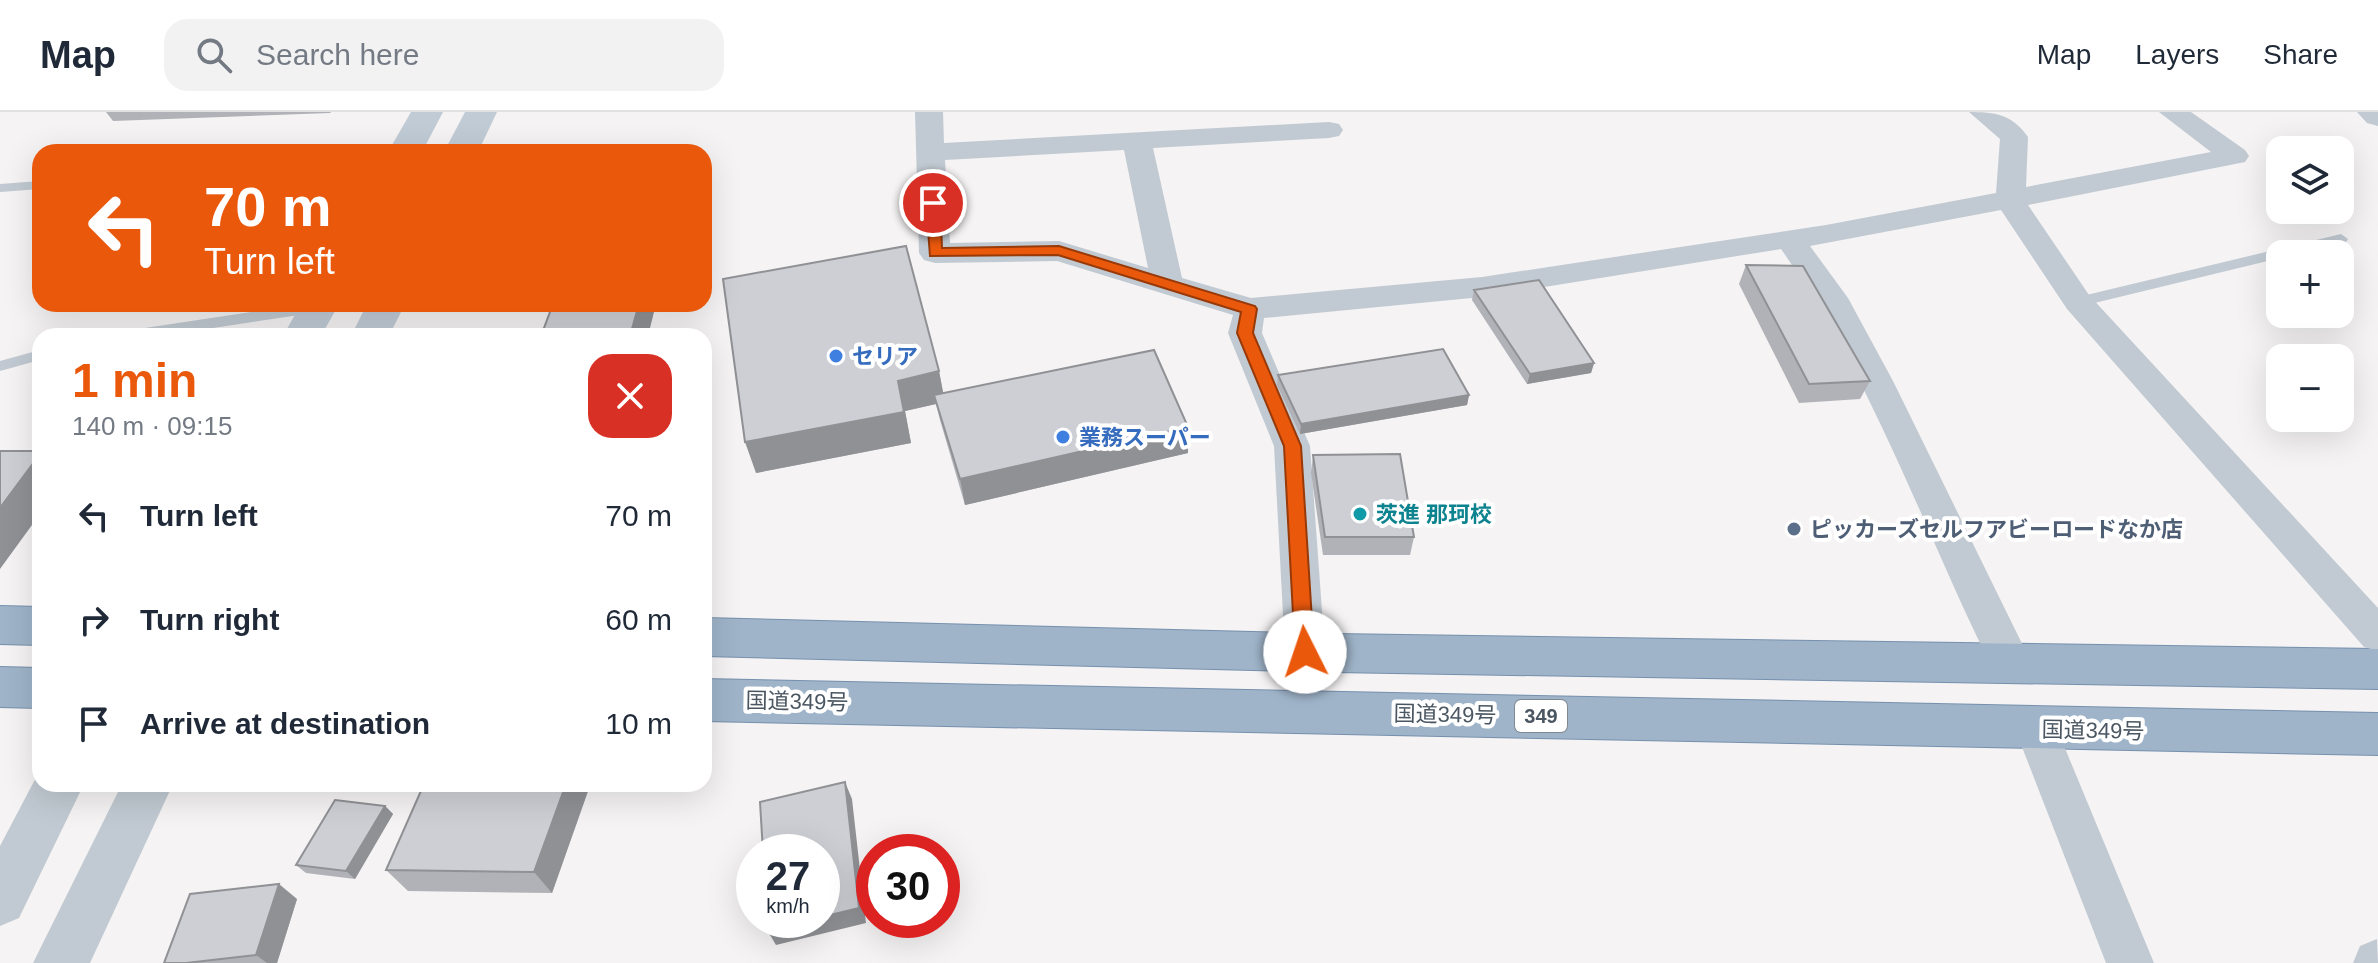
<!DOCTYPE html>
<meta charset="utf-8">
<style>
body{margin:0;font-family:Helvetica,"Noto Sans JP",sans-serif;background:#f2f2f3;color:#1f2937;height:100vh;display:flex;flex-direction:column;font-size:30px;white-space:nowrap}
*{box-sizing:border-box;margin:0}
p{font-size:26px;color:#747a83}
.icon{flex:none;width:44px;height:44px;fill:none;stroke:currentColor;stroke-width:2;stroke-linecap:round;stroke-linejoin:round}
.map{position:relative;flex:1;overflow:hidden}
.details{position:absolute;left:32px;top:216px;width:680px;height:464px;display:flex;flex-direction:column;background:#fff;border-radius:24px;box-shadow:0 8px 32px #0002}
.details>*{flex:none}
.top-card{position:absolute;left:32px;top:32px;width:680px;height:168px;border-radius:24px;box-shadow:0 8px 32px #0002;background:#ea580c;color:#fff;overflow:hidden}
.tools{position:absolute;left:2266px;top:24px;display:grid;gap:16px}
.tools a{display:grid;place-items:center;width:88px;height:88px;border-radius:16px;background:#fff;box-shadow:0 8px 32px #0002;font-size:40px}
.speed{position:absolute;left:736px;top:722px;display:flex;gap:16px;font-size:40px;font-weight:700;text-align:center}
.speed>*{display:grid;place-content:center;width:104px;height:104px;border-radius:50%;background:#fff;box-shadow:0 8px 32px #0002;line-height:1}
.speed small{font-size:20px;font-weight:400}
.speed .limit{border:12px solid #d22;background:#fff;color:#111}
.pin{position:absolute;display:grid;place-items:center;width:68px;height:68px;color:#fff;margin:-34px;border:4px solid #fff;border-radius:50%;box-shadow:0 2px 8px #0007}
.me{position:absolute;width:88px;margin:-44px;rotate:356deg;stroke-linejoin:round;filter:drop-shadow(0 0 6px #0008)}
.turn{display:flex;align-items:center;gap:28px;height:168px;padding:0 40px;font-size:36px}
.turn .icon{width:104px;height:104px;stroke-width:2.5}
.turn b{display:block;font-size:56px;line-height:68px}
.round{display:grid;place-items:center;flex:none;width:84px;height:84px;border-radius:24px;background:#f2f2f3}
.overview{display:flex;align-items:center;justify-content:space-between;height:136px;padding:0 40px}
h1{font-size:48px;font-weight:700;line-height:60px;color:#ea580c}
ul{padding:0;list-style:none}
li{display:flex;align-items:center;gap:24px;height:104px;padding:0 40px}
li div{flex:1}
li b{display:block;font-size:30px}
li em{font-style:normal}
header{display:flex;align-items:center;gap:48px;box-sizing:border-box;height:112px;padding:0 40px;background:#fff;border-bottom:2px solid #e0e1e3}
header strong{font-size:38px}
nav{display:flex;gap:44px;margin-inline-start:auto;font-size:28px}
.search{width:560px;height:72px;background:#f2f2f3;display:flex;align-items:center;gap:20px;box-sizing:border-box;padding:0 28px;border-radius:24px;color:#747a83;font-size:30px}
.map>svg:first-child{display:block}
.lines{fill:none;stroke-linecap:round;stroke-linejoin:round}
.trunk-casing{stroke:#7690ad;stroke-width:2}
.service{fill:#c1cad2;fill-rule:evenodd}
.minor{fill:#c1cad2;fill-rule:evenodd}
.tertiary{fill:#c1cad2;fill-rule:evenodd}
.secondary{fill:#c1cbd6;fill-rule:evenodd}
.trunk{fill:#9fb4c9;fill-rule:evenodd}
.wall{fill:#b0b2b7}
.shaded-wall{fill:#909195}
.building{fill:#cdcfd5;stroke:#909195;stroke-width:2}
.route{fill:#ea580c;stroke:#983908;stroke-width:2}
.shop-dot{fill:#3f7fe0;stroke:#fff;stroke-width:3}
.culture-dot{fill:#0f9aa8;stroke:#fff;stroke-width:3}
.service-dot{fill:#5c6f8a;stroke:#fff;stroke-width:3}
.labels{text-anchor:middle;stroke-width:8;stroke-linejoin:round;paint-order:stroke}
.shield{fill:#fff;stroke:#808990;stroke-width:2}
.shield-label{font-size:20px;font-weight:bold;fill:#4a5661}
.shop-label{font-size:22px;font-weight:bold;fill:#366cbe;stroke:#fff;text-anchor:start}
.culture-label{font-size:22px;font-weight:bold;fill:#0d838f;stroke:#fff;text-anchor:start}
.service-label{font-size:22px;font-weight:bold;fill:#4e5e75;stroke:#fff;text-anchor:start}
.street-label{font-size:22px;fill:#4a5661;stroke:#fff}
</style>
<header>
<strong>Map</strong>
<div class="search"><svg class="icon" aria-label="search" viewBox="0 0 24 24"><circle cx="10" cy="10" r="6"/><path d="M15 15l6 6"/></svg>Search here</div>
<nav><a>Map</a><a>Layers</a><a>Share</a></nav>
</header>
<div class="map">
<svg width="2378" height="851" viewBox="0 0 2378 851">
<rect width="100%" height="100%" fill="#f5f3f3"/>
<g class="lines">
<defs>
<g id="trunk">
<polygon points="0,494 40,495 40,533 0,532"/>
<polygon points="704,506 1334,522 2378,537 2378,577 1334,560 704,544"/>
<polygon points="0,555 40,556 40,596 0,595"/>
<polygon points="704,567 2378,601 2378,643 704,609"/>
</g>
</defs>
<use href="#trunk" class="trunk-casing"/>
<g class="service">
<polygon points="40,69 40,77 0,80 0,72"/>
<polygon points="2341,122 2348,127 2346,130 2298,142 2280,142 2280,146 2078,195 2070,190 2078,185"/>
<polygon points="305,192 325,192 327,195 319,200 160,224 117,224 125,219"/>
<polygon points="40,238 40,248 0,259 0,249"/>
</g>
<g class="minor">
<path d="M915,0H943L944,31L1329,10L1339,12L1343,18L1339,24L1329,26L1153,36L1182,166L1251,186L1482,165L1826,113L1996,81L2000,27L1969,0C1995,0 2012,2 2028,25L2026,75L2211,40L2159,0H2191L2245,38L2249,44L2245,50L2028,93L2089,183L2378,496V539L2364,535L2067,197L2001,98L1810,134L1848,186L1893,269L2032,552L2026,564L2011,569L1996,564C1925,422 1873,267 1781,137L1482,185L1264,206L1262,221L1310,334L1325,540L1319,552L1305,557L1291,552L1285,540L1274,334L1228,221L1233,203L1057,149L935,151L924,148L919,141ZM1124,38L1148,156L1059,129L950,131L945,48Z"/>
<polygon points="2036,599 2051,604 2057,617 2154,851 2106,851 2015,617 2021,604"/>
<polygon points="2377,827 2378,851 2353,851 2360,834"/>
</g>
<g class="tertiary">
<polygon points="2357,0 2378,0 2378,14 2367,11"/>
<polygon points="40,658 40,672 84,672 19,806 0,814 0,734"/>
<polygon points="122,672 173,672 90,851 33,851"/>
</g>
<g class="secondary">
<polygon points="411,0 443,0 422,40 388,40"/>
<polygon points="465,0 497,0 478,40 444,40"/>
<polygon points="301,192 339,192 321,224 283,224"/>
<polygon points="367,192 405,192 389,224 351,224"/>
</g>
<use href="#trunk" class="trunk"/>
</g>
<g class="wall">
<polygon points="106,0 331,0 330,1 113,9"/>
<polygon points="1746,153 1870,269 1860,287 1799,291 1739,172"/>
<polygon points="1474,178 1594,251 1591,261 1527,272 1472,188"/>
<polygon points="939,259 943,281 1188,341 965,393 940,308 936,292 905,299 911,331 756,361"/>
<polygon points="1278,263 1469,283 1467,293 1300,322 1277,273"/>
<polygon points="1313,343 1414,425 1410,443 1323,443 1311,361"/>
<polygon points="588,679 552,781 408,779 386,758"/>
<polygon points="385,694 393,702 355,767 306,761 296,753"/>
<polygon points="297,787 277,851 164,851"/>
</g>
<g class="shaded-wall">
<polygon points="639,192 656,192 648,224 630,224"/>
<polygon points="1594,251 1591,261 1527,272 1530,262"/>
<polygon points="939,259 945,290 934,283 936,292 905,299 911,331 756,361 745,330 898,269"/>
<polygon points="1469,283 1467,293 1300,322 1301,312"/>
<polygon points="1188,315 1188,341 965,393 960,367"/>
<polygon points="40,342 40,402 0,457 0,396"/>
<polygon points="845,670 852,687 866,811 776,833 767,818 810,808 822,808"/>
<polygon points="566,672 583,672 588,679 552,781 534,760"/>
<polygon points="385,694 393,702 355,767 346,759"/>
<polygon points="279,772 297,787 277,851 267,851 256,843"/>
</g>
<g class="building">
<polygon points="906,134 939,259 898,269 904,300 745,330 723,167"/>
<polygon points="1746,153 1803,154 1870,269 1809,272"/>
<polygon points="1539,168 1594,251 1530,262 1474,178"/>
<polygon points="553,192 639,192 630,224 541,224"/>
<polygon points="1443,237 1469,283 1301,312 1278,263"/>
<polygon points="1154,238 1188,315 960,367 934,283"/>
<polygon points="0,339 40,339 40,342 0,396"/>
<polygon points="1400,342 1414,425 1325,425 1313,343"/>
<polygon points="845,670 859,796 822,805 822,740 763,740 760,690"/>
<polygon points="424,672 566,672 534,760 386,758"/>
<polygon points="335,688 385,694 346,759 296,753"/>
<polygon points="279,772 256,843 186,851 164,851 190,782"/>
<polygon points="767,808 810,808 767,818"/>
</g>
<polygon class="route" points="933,86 940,91 942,136 1059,134 1255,194 1257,197 1253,221 1301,334 1314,540 1312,545 1298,545 1295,540 1284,334 1237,221 1241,200 1058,143 930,144 926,91"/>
<g class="shop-dot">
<circle cx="836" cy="244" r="8"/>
<circle cx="1063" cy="325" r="8"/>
</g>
<circle class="culture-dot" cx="1360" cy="402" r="8"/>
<circle class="service-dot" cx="1794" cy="417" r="8"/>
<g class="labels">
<rect class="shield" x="1515" y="588" width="52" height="32" rx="6"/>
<g class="shield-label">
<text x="1541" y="611">349</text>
</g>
<g class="shop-label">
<text x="852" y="252">セリア</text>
<text x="1079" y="333">業務スーパー</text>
</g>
<g class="culture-label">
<text x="1376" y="410">茨進 那珂校</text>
</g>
<g class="service-label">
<text x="1810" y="425">ピッカーズセルフアビーロードなか店</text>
</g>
<g class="street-label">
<text transform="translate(797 589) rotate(1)" y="8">国道349号</text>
<text transform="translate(1445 602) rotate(1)" y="8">国道349号</text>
<text transform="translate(2093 618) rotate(1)" y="8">国道349号</text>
</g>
</g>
</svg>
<div class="tools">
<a><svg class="icon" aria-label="layers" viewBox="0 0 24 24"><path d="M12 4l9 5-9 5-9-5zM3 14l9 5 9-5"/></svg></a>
<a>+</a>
<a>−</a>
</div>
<div class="speed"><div>27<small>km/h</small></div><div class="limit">30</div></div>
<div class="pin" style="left:933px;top:91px;background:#d93025"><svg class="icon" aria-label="arrive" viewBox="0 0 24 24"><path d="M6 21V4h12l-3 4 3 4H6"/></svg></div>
<svg class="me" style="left:1305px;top:540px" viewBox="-20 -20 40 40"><circle r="19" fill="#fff"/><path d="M0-13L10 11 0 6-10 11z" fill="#ea580c"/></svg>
<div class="top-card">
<div class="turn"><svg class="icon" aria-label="left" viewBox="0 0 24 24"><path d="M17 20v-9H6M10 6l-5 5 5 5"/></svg><div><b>70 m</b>Turn left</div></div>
</div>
<section class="details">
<div class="overview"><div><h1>1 min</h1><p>140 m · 09:15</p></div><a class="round" style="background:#d93025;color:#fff"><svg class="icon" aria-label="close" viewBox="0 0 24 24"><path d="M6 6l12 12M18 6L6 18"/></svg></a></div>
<ul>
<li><svg class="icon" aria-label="left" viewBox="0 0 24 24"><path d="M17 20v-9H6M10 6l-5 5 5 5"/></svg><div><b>Turn left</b></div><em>70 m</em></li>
<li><svg class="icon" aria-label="right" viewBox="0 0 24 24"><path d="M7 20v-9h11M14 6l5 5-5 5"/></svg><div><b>Turn right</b></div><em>60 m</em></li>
<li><svg class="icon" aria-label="arrive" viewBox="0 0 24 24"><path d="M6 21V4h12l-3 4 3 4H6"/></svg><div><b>Arrive at destination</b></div><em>10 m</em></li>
</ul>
</section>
</div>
